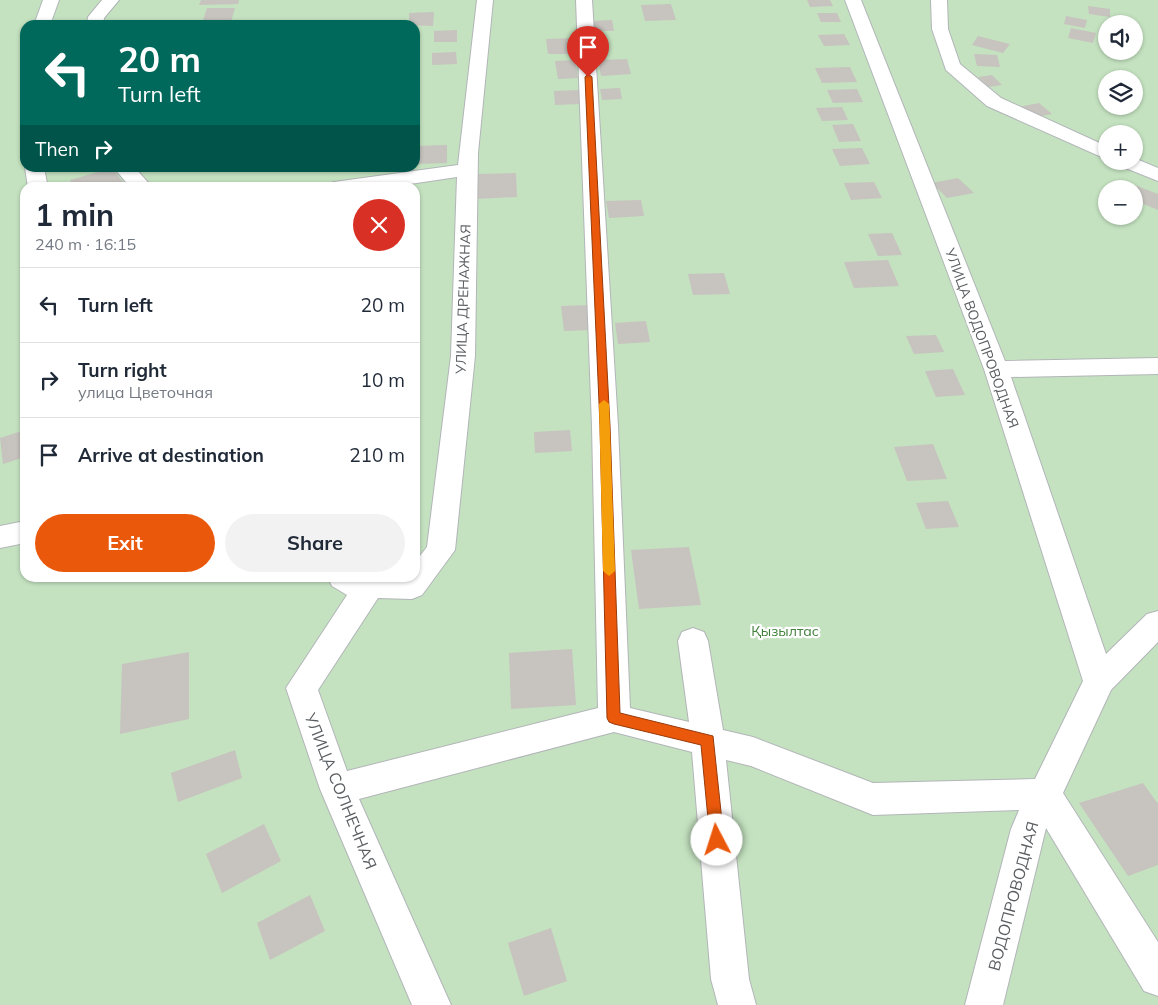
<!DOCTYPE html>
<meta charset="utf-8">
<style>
body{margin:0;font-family:Mulish,sans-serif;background:#f2f2f3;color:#1f2937;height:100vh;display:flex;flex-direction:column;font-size:19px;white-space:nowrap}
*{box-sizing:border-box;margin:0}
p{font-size:16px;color:#747a83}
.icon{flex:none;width:28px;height:28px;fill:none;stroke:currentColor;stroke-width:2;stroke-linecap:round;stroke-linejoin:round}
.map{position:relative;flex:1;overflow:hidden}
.drawer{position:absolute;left:20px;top:182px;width:400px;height:400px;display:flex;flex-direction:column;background:#fff;border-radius:15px;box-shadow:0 1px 4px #0004}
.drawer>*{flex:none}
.guide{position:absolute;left:20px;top:20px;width:400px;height:152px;border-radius:15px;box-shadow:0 1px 4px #0004;background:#00695c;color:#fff;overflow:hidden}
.buttons{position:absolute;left:1098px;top:15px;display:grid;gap:10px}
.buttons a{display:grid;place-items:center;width:45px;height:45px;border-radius:50%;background:#fff;box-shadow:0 1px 4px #0004;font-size:25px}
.pin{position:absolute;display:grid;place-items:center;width:42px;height:42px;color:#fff;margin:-51px -21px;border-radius:50% 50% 50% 0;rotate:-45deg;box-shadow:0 0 5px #0007}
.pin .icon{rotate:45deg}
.me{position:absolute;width:55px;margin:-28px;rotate:355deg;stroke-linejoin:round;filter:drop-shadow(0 0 4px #0008)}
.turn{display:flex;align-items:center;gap:18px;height:105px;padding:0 15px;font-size:22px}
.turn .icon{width:65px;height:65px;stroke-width:2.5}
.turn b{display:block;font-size:35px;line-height:42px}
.then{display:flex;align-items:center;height:48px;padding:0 15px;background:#0003;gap:10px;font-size:19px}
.round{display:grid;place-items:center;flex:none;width:52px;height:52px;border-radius:26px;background:#f2f2f3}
.head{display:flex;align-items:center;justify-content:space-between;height:85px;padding:0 15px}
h1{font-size:30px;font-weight:700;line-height:38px}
.primary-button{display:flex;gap:10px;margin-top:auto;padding:10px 15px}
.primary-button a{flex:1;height:58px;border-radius:30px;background:#ea580c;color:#fff;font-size:20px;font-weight:700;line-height:58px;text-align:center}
.primary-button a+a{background:#f2f2f3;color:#1f2937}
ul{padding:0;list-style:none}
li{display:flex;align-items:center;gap:15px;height:75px;padding:0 15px;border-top:1px solid #e0e1e3}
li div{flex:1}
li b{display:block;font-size:19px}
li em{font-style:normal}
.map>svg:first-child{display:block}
.green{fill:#c4e2c0;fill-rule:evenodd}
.building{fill:#c7c3be}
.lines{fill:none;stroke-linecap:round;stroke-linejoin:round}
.minor-casing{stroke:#b2b5b8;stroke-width:2}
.minor{fill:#fff;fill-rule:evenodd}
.route{fill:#ea580c;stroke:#983908}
.slow{fill:#f59e0b}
.labels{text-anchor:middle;stroke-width:4.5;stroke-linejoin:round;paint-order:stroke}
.street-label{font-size:14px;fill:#5a5e61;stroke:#fff}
.park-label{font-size:14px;fill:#40803a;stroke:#fff}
.near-street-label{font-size:16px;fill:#5a5e61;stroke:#fff}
</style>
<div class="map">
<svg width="1158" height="1005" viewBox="0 0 1158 1005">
<rect width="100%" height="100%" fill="#ece8e2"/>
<path class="green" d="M0,0H1158V1005H0ZM1106,24H1134V51H1106ZM25,25H415V168H25ZM1106,79H1134V106H1106ZM1106,134H1134V161H1106ZM25,188H415V578H25ZM1106,189H1134V216H1106Z"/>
<g class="building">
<polygon points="201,0 239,0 238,4 199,5"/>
<polygon points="807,0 830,0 833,6 810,7"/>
<polygon points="671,4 676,20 645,21 641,5"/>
<polygon points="1088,6 1110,9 1110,17 1089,14"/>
<polygon points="207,8 235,8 231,22 202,23"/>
<polygon points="434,12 433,26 409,25 409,13"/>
<polygon points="817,13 837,13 841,22 821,22"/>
<polygon points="1066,16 1087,20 1085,28 1064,24"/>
<polygon points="612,20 614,31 595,31 593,21"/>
<polygon points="1071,28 1096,33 1093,43 1068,38"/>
<polygon points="457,30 457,42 434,42 434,31"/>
<polygon points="844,34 850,45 824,46 818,35"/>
<polygon points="978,36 1010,44 1003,53 972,45"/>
<polygon points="573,38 576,54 548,54 546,39"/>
<polygon points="456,52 457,64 432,65 432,53"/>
<polygon points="974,54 997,55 1000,67 977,66"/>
<polygon points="627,59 631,74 601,76 598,60"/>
<polygon points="575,60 578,78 558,79 555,61"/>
<polygon points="850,67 857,82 822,83 815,68"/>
<polygon points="992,75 1002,85 989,87 978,77"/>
<polygon points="620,88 622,99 602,100 600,89"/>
<polygon points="857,89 863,102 833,103 827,90"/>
<polygon points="579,90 582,104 555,105 554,91"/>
<polygon points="1039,103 1052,114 1031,118 1018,107"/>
<polygon points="842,107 848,120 822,121 816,108"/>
<polygon points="853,124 861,141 839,142 832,125"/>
<polygon points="447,145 447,163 415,164 415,146"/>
<polygon points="862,148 870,164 840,166 832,149"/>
<polygon points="112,168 123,182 106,188 74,188 70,180"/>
<polygon points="516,173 517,197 475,199 475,174"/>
<polygon points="958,178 974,193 947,198 932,183"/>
<polygon points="874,182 882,198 851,200 844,183"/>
<polygon points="1132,184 1158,194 1158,210 1134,200 1134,189 1127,189"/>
<polygon points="641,200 644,216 609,218 606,201"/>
<polygon points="892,233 902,255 878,256 868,234"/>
<polygon points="888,260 899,286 854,288 844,262"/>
<polygon points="724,273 730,294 693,295 688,274"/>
<polygon points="590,305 593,330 564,331 561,306"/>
<polygon points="646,321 650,342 618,344 615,323"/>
<polygon points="936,335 944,352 914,354 906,336"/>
<polygon points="953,369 965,395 936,397 925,371"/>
<polygon points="25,430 25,457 3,464 0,438"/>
<polygon points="570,430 572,451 535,453 534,432"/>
<polygon points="933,444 947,479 907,481 894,447"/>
<polygon points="948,501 959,527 926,529 916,503"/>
<polygon points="689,547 701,605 639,609 631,550"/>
<polygon points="572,649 576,705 511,709 509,653"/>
<polygon points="189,652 189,719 120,734 122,664"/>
<polygon points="235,750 242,778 178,802 171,773"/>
<polygon points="1143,783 1158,804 1158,865 1128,876 1079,803"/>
<polygon points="264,824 281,861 222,893 206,854"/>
<polygon points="310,895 325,931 270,960 257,923"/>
<polygon points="551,928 567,981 524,996 508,943"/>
</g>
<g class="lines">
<defs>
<g id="minor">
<polygon points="43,0 59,0 50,25 34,25"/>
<polygon points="102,0 119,0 104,18 103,25 87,25 88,17"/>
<polygon points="477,0 493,0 478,153 475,356 455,550 422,595 412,599 378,598 318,690 347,771 598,708 592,426 576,0 592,0 618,426 630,708 689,722 678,641 682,632 693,628 704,632 708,641 723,730 753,737 873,783 1035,779 1083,681 984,369 845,0 861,0 1005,361 1158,358 1158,374 1011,377 1106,654 1147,614 1158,611 1158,642 1111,690 1063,793 1158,942 1158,996 1144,991 1046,828 1003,1005 965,1005 1011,829 1019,810 873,815 751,766 726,760 749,979 756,1005 718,1005 711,979 692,752 614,732 359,799 451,1005 412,1005 320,789 286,688 347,595 332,586 328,578 415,578 415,562 427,547 451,356 457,177 383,188 324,188 327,184 334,182 458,165"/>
<polygon points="931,0 947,0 948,29 960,64 1001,98 1106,146 1106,159 987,106 946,70 932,29"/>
<polygon points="1134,158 1158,168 1158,181 1118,165 1115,161 1134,161"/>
<polygon points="25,167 44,168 48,188 28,188"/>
<polygon points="114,168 135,168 153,188 131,188"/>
<polygon points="25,521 25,543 0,548 0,526"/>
</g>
</defs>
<use href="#minor" class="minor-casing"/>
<use href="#minor" class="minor"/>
</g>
<polygon class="route" points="588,74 592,77 610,426 620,713 713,736 724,840 722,845 717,847 712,845 710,840 701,745 614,724 609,722 607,718 600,426 585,77"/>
<polygon class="slow" points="604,400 609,404 615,571 609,576 603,571 599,404"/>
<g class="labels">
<g class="street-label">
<text transform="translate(463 299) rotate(-88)" y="5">УЛИЦА ДРЕНАЖНАЯ</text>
<text transform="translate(982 338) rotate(70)" y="5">УЛИЦА ВОДОПРОВОДНАЯ</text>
</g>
<g class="park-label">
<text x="785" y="636">Қызылтас</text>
</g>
<g class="near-street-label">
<text transform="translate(341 791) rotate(68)" y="6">УЛИЦА СОЛНЕЧНАЯ</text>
<text transform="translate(1013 896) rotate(-75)" y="6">ВОДОПРОВОДНАЯ</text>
</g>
</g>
</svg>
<div class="buttons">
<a><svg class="icon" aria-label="sound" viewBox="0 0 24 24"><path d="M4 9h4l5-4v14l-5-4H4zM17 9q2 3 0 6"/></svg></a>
<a><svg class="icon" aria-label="layers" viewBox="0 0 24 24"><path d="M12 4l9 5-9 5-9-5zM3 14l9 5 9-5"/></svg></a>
<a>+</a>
<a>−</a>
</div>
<div class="pin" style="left:588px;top:77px;background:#d93025"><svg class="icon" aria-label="arrive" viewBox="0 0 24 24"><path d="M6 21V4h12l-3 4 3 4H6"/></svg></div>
<svg class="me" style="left:717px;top:840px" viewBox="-20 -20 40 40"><circle r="19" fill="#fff"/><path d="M0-13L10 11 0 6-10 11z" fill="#ea580c"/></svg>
<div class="guide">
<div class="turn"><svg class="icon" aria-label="left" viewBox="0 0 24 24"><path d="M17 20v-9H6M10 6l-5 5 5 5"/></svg><div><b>20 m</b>Turn left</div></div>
<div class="then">Then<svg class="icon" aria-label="right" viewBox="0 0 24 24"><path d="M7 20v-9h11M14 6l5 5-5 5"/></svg></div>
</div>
<section class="drawer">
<div class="head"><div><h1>1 min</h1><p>240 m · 16:15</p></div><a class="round" style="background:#d93025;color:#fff"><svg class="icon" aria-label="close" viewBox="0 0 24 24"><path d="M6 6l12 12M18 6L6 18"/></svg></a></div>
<ul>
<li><svg class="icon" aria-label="left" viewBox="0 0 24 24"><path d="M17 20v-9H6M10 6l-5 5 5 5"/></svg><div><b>Turn left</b></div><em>20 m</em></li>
<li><svg class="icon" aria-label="right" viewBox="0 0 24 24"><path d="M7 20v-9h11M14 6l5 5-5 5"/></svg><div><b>Turn right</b><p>улица Цветочная</p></div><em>10 m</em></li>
<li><svg class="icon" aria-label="arrive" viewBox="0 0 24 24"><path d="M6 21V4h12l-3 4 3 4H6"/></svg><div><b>Arrive at destination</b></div><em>210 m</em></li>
</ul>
<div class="primary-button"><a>Exit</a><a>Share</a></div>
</section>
</div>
